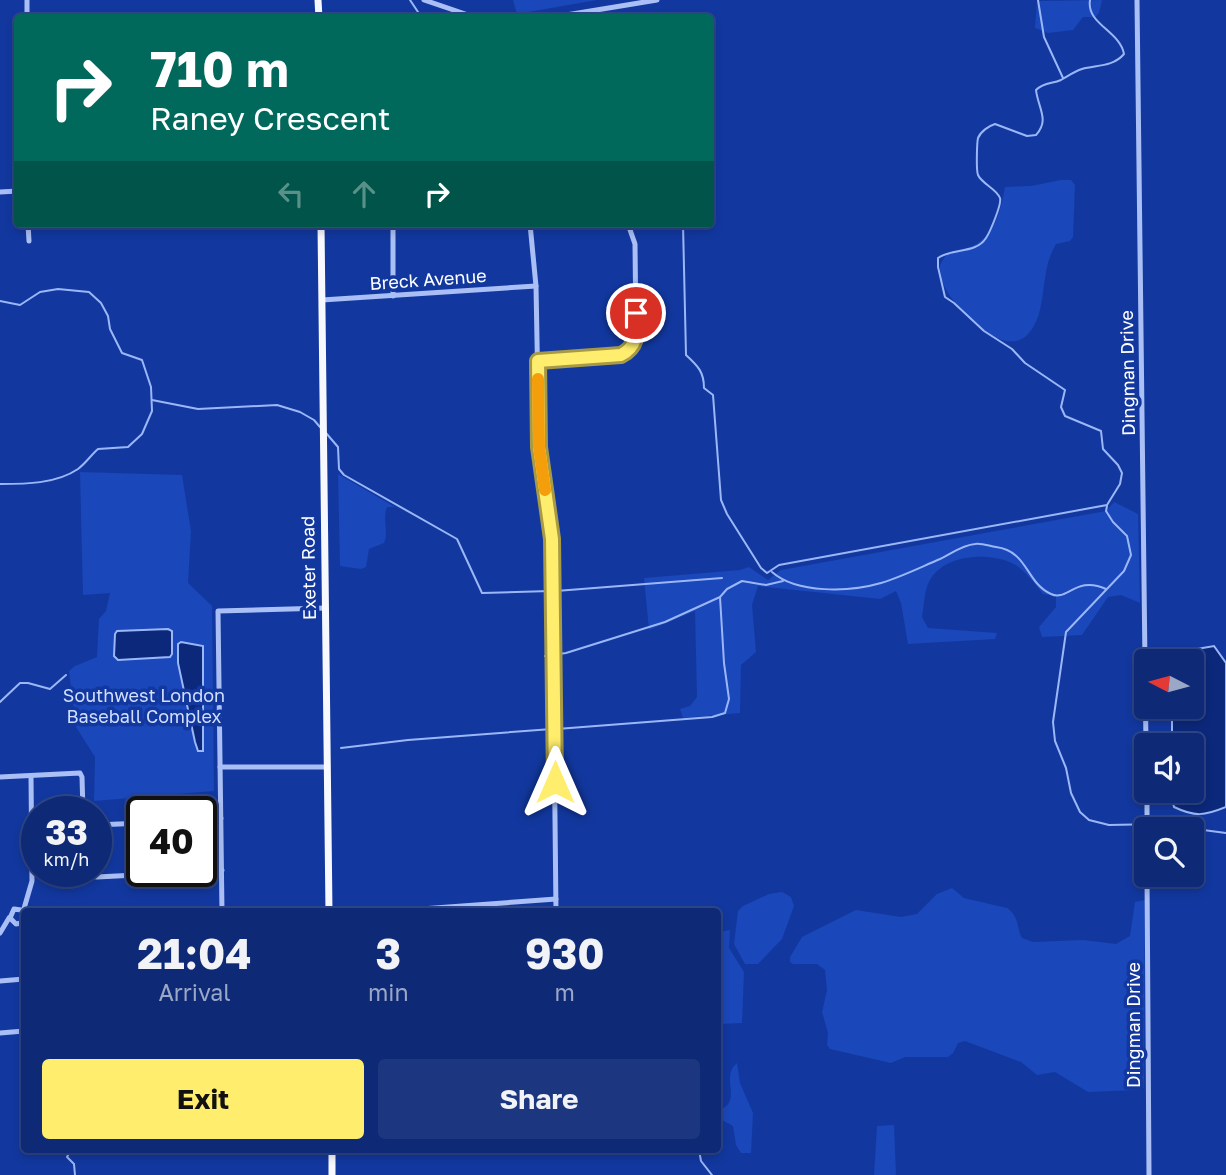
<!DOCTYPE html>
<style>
body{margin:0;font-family:"Golos Text",sans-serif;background:#1c367f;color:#f1f3f6;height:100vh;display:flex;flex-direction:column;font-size:26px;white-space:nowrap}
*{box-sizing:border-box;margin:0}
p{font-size:23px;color:#9ba7c6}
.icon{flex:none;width:38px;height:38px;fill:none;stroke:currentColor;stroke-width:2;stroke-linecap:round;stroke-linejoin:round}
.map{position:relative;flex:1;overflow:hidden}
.drawer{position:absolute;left:21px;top:908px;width:700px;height:245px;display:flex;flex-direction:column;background:#0e2a77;border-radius:7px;box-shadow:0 4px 10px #0003,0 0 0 2px #2e4689}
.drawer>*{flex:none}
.banner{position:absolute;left:14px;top:14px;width:700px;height:214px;border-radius:7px;box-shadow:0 4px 10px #0003,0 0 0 2px #2e4689;background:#00695c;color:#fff;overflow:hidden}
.needle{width:46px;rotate:276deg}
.tools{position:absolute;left:1134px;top:649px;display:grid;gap:14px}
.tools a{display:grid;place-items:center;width:70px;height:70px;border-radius:7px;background:#0e2a77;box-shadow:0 4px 10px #0003,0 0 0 2px #2e4689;font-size:35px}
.speed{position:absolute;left:21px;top:796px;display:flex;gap:14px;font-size:35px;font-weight:700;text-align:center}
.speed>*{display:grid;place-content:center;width:91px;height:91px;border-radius:50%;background:#0e2a77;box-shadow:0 4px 10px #0003,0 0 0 2px #2e4689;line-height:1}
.speed small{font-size:18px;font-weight:400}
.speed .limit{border:4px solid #111;border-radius:10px;background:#fff;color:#111}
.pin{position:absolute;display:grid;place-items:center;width:60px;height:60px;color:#fff;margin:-30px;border:4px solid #fff;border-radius:50%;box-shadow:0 2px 7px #0007}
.me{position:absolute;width:77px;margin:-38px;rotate:0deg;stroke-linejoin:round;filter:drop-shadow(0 0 5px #0008)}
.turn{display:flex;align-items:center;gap:24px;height:147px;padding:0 21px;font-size:32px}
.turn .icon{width:91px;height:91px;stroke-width:2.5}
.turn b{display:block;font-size:49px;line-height:60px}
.lanes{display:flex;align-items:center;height:66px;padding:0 21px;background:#0003;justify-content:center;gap:35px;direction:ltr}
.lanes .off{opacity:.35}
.eta{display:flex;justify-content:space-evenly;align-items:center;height:119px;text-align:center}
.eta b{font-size:42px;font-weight:700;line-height:49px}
.cta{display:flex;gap:14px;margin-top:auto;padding:14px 21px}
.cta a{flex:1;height:80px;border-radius:7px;background:#ffed6d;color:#111;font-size:28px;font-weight:700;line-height:80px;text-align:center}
.cta a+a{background:#1c367f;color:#f1f3f6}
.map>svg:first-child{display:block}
.green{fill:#1a47b9}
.water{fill:#0b287b;stroke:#9bb7f8;stroke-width:2}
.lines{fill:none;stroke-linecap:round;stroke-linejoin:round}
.stream{stroke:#9bb7f8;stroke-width:2}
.minor{stroke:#a9bff5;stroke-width:5}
.major{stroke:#f7f9ff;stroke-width:7}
.route-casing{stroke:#a69a47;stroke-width:18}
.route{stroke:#ffed6d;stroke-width:12}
.slow{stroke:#f59e0b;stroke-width:12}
.labels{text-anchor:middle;stroke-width:7;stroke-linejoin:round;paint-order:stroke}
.street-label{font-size:18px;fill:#fff;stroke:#12389f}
.park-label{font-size:18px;fill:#d2dffe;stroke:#12389f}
</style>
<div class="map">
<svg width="1226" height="1175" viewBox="0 0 1226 1175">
<rect width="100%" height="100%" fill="#12389f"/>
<g class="green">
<polygon points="513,0 597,0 517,14"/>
<polygon points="1102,0 1099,13 1095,17 1083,17 1073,30 1048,33 1035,28 1037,1"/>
<path d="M1061,180H1071L1075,185L1073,237L1070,241L1056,244C1042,267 1046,292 1038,317C1023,357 994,341 971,319C956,304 939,288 940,265L947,253C989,248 998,225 1005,187L1031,186Z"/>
<polygon points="80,472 182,475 191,531 188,583 212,606 214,791 94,801 95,757 76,727 69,671 75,666 97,657 99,619 106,611 110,593 83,595"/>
<path d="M338,474L395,507H387C382,520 389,531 384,543L369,549L366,567L361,569L340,566Z"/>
<path d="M1114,502L1138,514L1140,603L1121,595L1108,597L1082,635L1042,637L1039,627L1056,607V596L1043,594C1034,583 1024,569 1012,563C986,551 940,555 928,584C924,594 924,607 922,617L928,628L997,633L995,639L908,644L901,603L896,591L880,599L758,586L752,605L756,652L741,665L740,713L683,718L680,709L690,706L697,697L695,611L649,630L644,578L740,570L749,567L768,580L781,570L1106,511Z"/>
<path d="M952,888L964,898L1007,908C1020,917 1016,927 1022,938L1033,942L1083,940L1116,944L1130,936L1135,902L1145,900L1144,1088L1137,1090L1088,1092L1055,1072L1037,1075L1021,1062L965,1041L958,1043L953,1053L948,1057H905L891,1063L830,1049L827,1045L828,1033L822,1012L827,990L825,970L817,964H793L790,962V957L802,937L856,910L901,917L917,914L937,894Z"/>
<polygon points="782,892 791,897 794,906 782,939 758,964 745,964 734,944 738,911 743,906 769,894"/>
<polygon points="730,930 729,948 744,972 742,1023 718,1024 718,932"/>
<path d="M737,1063L740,1083L753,1113L751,1153H741L736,1145L733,1126L722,1120V1109C742,1099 720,1077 737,1063Z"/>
<polygon points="894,1125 896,1175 874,1175 877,1126"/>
</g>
<g class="water">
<polygon points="168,629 172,631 172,654 170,657 118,660 114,656 115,634 117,631"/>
<polygon points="181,642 203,646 203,751 198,751 195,742 178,663 178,644"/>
<path d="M1214,646L1226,663V807C1204,816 1195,817 1174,807L1170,791H1192V746L1182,745L1172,737V707H1192V662L1172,661L1191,650Z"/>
</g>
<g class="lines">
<g class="stream">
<polyline points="410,0 422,18"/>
<polyline points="1038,0 1044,37 1063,78"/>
<path d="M683,224L686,355C698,366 704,372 704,388L713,395L721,500L727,514L761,568L767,573L779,565L1107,505L1120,484L1122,473L1118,465L1103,449L1101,431L1065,416L1061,407L1065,390L1025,363L1012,349L984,331L954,303L945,297L938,267V258C952,248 976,254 986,238C990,232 1002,204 1000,198C997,189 982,184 978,175C976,170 977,142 978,138C981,131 989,126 995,124L1027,136L1036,135C1050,120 1038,108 1036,90C1044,82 1052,84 1061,80C1068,76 1075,71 1082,69C1097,65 1113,67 1124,54C1120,31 1086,24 1090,0"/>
<path d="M0,301L20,305L40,292L58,289L89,292L101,303L108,316L110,329L122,353L142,360L151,387L152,411L142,434L128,447L98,449C91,455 86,463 78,469C56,484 25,484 0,484"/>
<polyline points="152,400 198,409 277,405 300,412 314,420 320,427"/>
<polyline points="326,433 338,447 339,469 344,475 457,539 482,593 550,591"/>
<polyline points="1107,506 1106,511 1113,522 1127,536 1131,555 1124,571 1066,632 1053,722 1055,741 1066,768 1071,793 1080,812 1089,820 1109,825 1158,824 1226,833"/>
<path d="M772,572C797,594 850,592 881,583C901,577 921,567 940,559C951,554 962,545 975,544C982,543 989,546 996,547C1028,551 1026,583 1051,594C1067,602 1076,575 1106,589"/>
<polyline points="556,591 722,578"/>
<polyline points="545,656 566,653 665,622 720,597 727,589 742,581 766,585 783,581"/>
<polyline points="0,702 20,683 28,683 50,689 66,675"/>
<polyline points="557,729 712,717 725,713 729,699 724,663 720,597"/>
<polyline points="341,748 408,740 552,729"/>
<polyline points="71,1150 67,1157 74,1164 75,1175"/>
<polyline points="93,1150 98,1150"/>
<polyline points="699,1150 701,1161 712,1175"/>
</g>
<g class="minor">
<polyline points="27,0 27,18"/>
<polyline points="424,0 477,18"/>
<polyline points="1137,0 1146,746"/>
<polyline points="548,18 657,0"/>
<polyline points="0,192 18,191"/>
<polyline points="28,224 29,241"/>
<polyline points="530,224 536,286 539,448 552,539 556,912"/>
<polyline points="393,296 393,224"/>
<polyline points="322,300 536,286"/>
<polyline points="538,361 620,355 632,347 636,333 635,244 628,224"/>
<polyline points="220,767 327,767"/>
<polyline points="0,777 80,773 82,777 83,812"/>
<polyline points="1147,791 1147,830"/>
<polyline points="201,819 221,818"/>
<polyline points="96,825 142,823"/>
<polyline points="201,871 222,870"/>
<polyline points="86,872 90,876 97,877 195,872"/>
<polyline points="1147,875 1149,1175"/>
<polyline points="23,912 32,881 31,776"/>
<polyline points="222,912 218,611 326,608"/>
<polyline points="380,912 556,899"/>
<polyline points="24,913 21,910 14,909 10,918 16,924 21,923 24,917"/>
<polyline points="0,933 9,918"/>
<polyline points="0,981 24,979"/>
<polyline points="0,1033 24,1031"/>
</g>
<g class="major">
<polyline points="318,0 319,18"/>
<polyline points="321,224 329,912"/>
<polyline points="332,1150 332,1175"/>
</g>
</g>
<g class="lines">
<defs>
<path id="route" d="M555,782L552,539L539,447L538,361L621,355C639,346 636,331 636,313"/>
</defs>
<use href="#route" class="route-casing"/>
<use href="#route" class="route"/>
<polyline class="slow" points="538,379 539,447 545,490"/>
</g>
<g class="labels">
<g class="street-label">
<text transform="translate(428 280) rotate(-4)" y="6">Breck Avenue</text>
<text transform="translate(1128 373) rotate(-91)" y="6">Dingman Drive</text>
<text transform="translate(309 568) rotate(-91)" y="6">Exeter Road</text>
<text transform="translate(1134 1025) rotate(-90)" y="6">Dingman Drive</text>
</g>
<g class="park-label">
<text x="144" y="702">Southwest London<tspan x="144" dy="21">Baseball Complex</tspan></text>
</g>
</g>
</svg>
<div class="tools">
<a><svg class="needle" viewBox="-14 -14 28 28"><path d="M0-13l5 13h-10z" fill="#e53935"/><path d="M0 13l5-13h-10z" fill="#9ba7c6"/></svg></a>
<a><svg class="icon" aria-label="sound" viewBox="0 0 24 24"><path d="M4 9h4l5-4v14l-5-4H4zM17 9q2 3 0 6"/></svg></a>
<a><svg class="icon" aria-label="search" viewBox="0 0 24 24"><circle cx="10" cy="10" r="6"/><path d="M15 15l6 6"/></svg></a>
</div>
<div class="speed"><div>33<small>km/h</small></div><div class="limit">40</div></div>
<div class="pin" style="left:636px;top:313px;background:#d93025"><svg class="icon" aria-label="arrive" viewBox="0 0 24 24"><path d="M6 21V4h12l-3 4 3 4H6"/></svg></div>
<svg class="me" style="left:555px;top:782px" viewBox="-20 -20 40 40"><path d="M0-17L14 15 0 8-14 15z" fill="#ffed6d" stroke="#fff" stroke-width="4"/></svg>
<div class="banner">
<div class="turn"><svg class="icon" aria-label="right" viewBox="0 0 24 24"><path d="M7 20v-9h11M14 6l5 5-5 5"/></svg><div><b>710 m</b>Raney Crescent</div></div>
<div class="lanes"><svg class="icon off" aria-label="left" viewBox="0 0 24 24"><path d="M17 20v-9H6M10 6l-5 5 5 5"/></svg><svg class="icon off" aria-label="ahead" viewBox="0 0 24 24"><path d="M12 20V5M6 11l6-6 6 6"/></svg><svg class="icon" aria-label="right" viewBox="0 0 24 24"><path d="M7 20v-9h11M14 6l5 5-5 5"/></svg></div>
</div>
<section class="drawer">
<div class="eta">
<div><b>21:04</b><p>Arrival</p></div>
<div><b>3</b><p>min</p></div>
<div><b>930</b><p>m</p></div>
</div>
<div class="cta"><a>Exit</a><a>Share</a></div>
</section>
</div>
